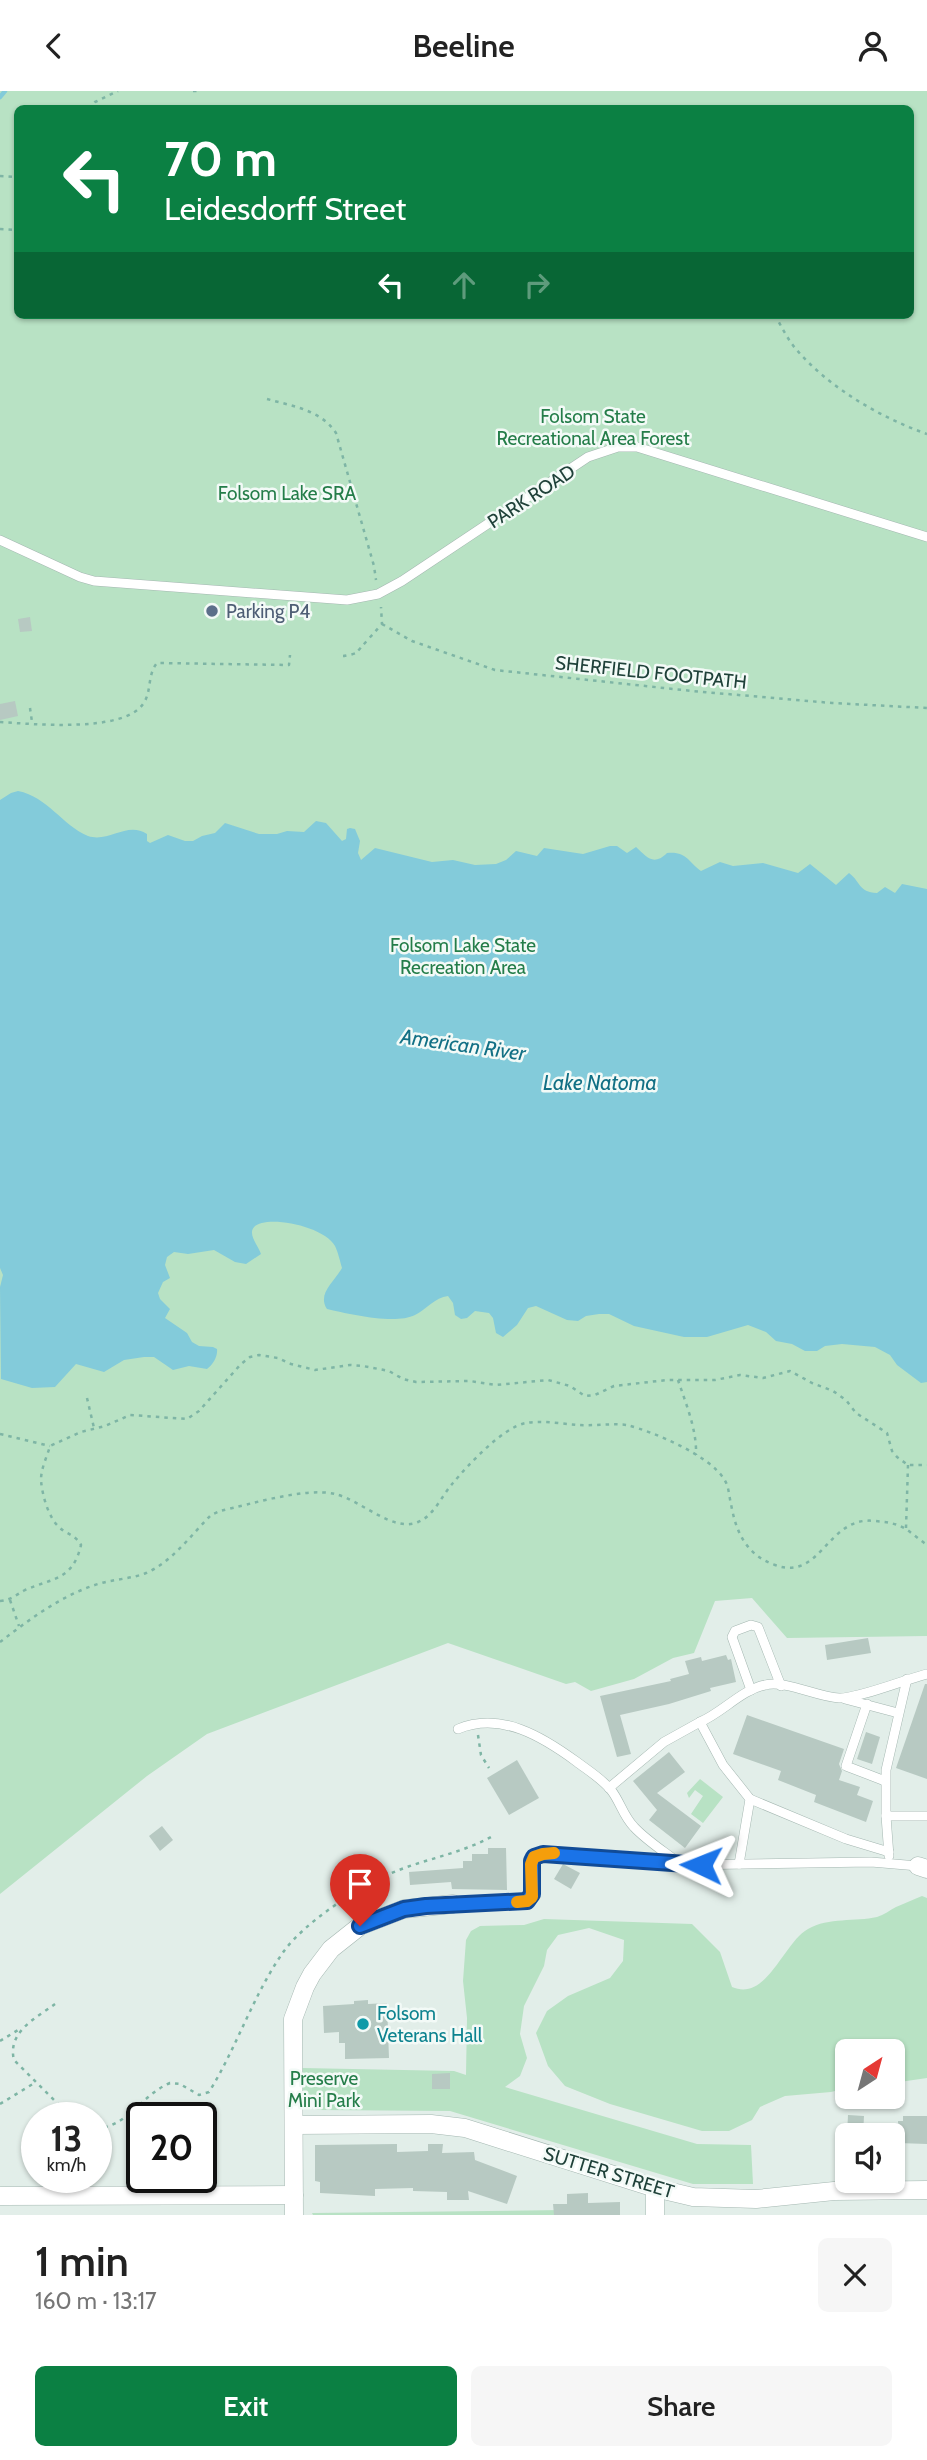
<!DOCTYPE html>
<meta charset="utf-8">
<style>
body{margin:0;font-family:Cabin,sans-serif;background:#f6f6f6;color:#222;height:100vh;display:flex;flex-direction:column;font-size:26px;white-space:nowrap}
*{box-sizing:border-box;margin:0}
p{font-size:23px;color:#767676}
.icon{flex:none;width:38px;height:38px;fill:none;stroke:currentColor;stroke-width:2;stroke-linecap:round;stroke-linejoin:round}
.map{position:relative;height:2124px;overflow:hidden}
.panel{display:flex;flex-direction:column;background:#fff;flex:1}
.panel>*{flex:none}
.banner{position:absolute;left:14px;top:14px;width:900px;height:214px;border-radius:10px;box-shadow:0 2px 5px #0004;background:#0b8043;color:#fff;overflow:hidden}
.needle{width:46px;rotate:36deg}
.buttons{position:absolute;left:835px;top:1948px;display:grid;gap:14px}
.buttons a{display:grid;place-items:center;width:70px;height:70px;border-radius:10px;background:#fff;box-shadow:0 2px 5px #0004;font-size:35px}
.speed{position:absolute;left:21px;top:2011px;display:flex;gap:14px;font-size:35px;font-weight:700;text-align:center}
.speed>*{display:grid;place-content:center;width:91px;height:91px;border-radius:50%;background:#fff;box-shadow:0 2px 5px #0004;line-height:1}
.speed small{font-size:18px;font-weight:400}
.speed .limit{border:4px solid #111;border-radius:10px;background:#fff;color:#111}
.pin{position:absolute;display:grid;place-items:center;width:60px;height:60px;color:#fff;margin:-72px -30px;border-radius:50% 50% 50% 0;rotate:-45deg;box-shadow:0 0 7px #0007}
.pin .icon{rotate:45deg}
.me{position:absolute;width:77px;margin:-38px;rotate:272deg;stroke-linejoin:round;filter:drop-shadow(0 0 5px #0008)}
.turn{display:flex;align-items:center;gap:24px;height:147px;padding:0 35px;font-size:32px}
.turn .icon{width:91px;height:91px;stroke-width:2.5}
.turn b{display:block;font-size:49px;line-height:60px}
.lanes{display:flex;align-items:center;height:66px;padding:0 35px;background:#0003;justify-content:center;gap:35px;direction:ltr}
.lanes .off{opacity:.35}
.round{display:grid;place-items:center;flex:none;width:74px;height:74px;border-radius:10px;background:#f6f6f6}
.summary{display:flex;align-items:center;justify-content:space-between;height:119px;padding:0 35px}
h1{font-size:42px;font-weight:600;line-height:52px}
.action{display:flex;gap:14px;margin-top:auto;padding:14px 35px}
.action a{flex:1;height:80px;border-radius:10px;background:#0b8043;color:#fff;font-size:28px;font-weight:600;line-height:80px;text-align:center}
.action a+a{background:#f6f6f6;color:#222}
header{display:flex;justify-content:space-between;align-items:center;height:91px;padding:0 35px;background:#fff;font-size:32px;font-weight:600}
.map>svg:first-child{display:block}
.green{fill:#b8e2c4;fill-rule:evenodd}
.water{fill:#83cbda}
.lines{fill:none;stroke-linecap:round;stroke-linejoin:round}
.stream{stroke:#83cbda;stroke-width:4.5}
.building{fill:#b7c9c2}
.service-casing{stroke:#a4b7b1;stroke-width:10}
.minor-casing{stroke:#a4b7b1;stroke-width:19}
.path{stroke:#7eb5a5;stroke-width:2.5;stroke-dasharray:3.5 5;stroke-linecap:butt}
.service{stroke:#fff;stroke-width:9}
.minor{stroke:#fff;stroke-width:18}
.route-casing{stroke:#114b97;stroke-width:18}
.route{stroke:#1a73e8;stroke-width:12}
.slow{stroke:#f59e0b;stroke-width:12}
.service-dot{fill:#5c6f8a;stroke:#f3faf7;stroke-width:2.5}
.culture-dot{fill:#0f9aa8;stroke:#f3faf7;stroke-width:2.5}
.labels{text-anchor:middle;stroke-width:5;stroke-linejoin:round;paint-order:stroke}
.park-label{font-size:19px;fill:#247d49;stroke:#f3faf7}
.street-label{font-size:19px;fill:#1f4139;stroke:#f3faf7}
.service-label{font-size:19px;fill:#4e5e75;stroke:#f3faf7;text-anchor:start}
.culture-label{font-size:19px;fill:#0d838f;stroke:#f3faf7;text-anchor:start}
.water-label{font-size:21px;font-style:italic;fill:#127085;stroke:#f3faf7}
</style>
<header><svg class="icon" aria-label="back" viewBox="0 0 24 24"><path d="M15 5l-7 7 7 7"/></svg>Beeline<svg class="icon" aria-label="person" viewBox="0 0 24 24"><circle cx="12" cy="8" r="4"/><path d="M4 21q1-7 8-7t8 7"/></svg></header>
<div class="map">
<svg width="927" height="2124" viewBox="0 0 927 2124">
<rect width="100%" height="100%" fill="#e2eee9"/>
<g class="green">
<path d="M0,0H927V1545L787,1547L752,1507L715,1510L694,1562L673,1567L634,1588L591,1600L575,1591L566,1593L448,1552L207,1643L147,1685L0,1803ZM18,18H910V224H18Z"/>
<polygon points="700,1688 723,1706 703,1732 691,1723 703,1705 695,1699 689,1707 687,1702"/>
<path d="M922,1805L927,1807V1987L893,1992L892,1960H847V1997L831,2001L785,2005L760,2016L752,2029L729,2040H702L610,2013L565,1995L548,1975L536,1942L547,1920L568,1905L610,1887L623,1870L624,1849L589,1837L558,1844L547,1859L544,1875L524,1915L520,1943L527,1967L520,1985L505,1996L697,2053L751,2054L753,2093H693L450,2020L318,2019C298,2013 302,1994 302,1977L454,1980L466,1984L467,1927L463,1890L466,1849L471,1840L480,1835L524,1834L544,1828L692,1833L720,1861L732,1896C767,1911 783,1852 808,1838C829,1826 855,1831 877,1826C884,1824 890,1819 896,1816C905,1812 913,1809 922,1805Z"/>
<polygon points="564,2119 564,2124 313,2124 312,2122"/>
</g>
<path class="water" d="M18,700C48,706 62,734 88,745C109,752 127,730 147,743V750L150,752L168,744L185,750H193L202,745L215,742L225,732L259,743H277L287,740L304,741L316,730L326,732L342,750L346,748L347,738L350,737L355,738L360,750L358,762L361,769L375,757L432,771L453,769L475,774L496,773L506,769L516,760L537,765L544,757L583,763L610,755H617L627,762L636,756C646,765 653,776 667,762C687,760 689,772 701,780L720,771L733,775L763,772L798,782L810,773L836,794L849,782C861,791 858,801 877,802L885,796L895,802L902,793L927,798V1291L921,1292L897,1274L890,1264L875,1256L842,1253L825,1255L817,1260H805L792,1253L776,1250L766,1241L748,1234L707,1246H684L634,1235L609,1223H599L586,1225L578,1230L567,1229L536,1215L528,1217L517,1234L503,1246L496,1242L493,1227L489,1222L475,1220L467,1227L461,1228L455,1224L453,1212L448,1205C435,1206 426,1219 415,1224C395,1234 349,1223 327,1218C317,1203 334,1191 342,1177C340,1170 338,1161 335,1155C322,1132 250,1121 252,1142C252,1148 259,1157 261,1163L246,1173L235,1171L214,1159L188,1163L174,1161L167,1166L165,1174L170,1187L163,1191L158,1202L160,1208L170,1218L165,1227L187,1242L192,1251L199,1255L213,1256L217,1258C218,1265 213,1274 207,1278L189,1275L173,1279L154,1266H144L124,1269L104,1281L76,1273L55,1296L32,1297L1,1288L0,1196L3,1184L0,1177V709L11,702Z"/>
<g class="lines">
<polyline class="stream" points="0,6 5,0"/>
</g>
<g class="building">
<polygon points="30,526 32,540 20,541 18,528"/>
<polygon points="15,610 18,625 0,629 0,613"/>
<polygon points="868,1547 871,1562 827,1569 825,1554"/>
<polygon points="726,1564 728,1569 731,1568 736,1591 710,1597 711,1600 669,1613 620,1624 631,1663 617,1666 600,1605 671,1590 670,1588 689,1583 685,1570 701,1566 702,1570"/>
<polygon points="925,1593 927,1593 927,1688 896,1677"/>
<polygon points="747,1624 844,1658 839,1673 842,1680 839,1689 860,1696 857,1704 873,1710 866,1731 814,1711 816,1704 778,1689 781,1680 733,1663"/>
<polygon points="866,1641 880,1646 872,1673 857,1668"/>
<polygon points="669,1661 685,1681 657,1702 701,1735 685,1757 649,1729 657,1719 633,1690"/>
<polygon points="517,1669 539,1707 509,1724 487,1687"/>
<polygon points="162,1735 173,1749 160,1760 149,1745"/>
<polygon points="488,1757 506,1757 507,1799 452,1798 451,1791 410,1794 409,1781 463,1777 463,1770 472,1770 472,1763 488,1763"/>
<polygon points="563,1773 580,1782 571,1798 554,1788"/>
<polygon points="368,1909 368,1913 387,1912 389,1967 345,1968 345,1952 339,1952 339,1941 324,1942 323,1915 354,1913 354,1910"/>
<polygon points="450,1982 450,1998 432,1998 432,1983"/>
<polygon points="848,2024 864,2025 863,2044 847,2044"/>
<polygon points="903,2025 927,2025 927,2053 898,2052 898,2030 903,2030"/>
<polygon points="397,2053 397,2061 428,2060 428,2053 443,2053 442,2062 474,2061 475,2069 517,2085 507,2113 468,2100 469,2109 447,2109 447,2101 413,2100 413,2097 375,2098 375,2105 320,2102 320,2091 315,2090 315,2054"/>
<polygon points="588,2102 588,2112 620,2111 620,2124 554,2124 553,2113 567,2113 567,2103"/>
</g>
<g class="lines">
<defs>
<g id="service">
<polyline points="0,449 80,486 94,490 347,509 378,503 402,490 588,366 618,356 637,356 927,446"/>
<polyline points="751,1599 732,1546 735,1540 751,1534 758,1536 781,1595"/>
<polyline points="845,1608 898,1622"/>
<polyline points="867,1613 846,1675 885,1690"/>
<path d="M700,1631C722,1622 741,1599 765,1594C786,1589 817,1606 839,1607C857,1608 906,1588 927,1583"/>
<path d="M458,1638C501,1620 543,1646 577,1671C589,1680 602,1688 611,1699C620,1710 623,1725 634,1736C647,1750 665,1761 680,1773"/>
<polyline points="609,1697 664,1651 700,1631 723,1674 750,1708 739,1773"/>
<polyline points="750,1708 846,1748 889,1761"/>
<polyline points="886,1725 886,1679 907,1588"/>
<polyline points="889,1765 886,1725 927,1725"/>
<polyline points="453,1813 527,1810 532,1803 532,1770 534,1766 543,1763 682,1774 871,1771 918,1775"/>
</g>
<g id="minor">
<polyline points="918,1775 927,1778"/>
<polyline points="294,2034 431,2033 465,2037 655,2097 693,2106 756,2108 834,2100 927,2099"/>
<polyline points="655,2097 655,2124"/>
<polyline points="0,2105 294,2104"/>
<polyline points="294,2124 293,1928 305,1896 312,1883 331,1858 360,1835 404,1818 453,1813"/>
</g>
</defs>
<use href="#service" class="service-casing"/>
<use href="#minor" class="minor-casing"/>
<g class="path">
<polyline points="193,0 199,0"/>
<polyline points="89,18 95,11 118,0"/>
<polyline points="0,85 18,86"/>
<polyline points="0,138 18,139"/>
<path d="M775,224C781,235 787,247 795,257C828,296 879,326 927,343"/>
<path d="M267,308C292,315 321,319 336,342L374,475L376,489"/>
<polyline points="382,533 412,550 495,579 692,600 832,612 927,617"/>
<path d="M343,565C345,565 354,563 356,562C358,560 379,536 382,533L381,516"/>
<polyline points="30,617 32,631"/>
<path d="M0,631C33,633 123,642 143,613C152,601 147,584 157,572L289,574L290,564"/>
<path d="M678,1289C686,1313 697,1339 696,1364"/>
<polyline points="87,1307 94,1337"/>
<polyline points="0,1343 50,1355"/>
<polyline points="906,1437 908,1374"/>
<polyline points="10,1509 19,1535"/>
<path d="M0,1510C11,1509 16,1504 25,1499C53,1487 73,1489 81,1454C74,1442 68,1445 59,1436C48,1426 42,1403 41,1389C41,1377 47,1366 50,1355L81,1341L105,1335L130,1324L187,1328L199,1320L241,1273L250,1266L259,1264L278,1267L291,1273L315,1279L350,1274L363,1275L389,1280L403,1288L416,1291L470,1290L496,1294L548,1289L570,1295L585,1305L595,1304L614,1295L667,1289H715L740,1284L763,1287L790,1280L812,1292L833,1300L846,1309L856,1322L887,1342L892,1360L897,1366L908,1374H927"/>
<path d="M0,1551C30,1528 62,1504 98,1493C114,1488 131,1488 146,1482C172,1471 192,1443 211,1424L220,1420C251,1413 306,1396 335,1403C361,1409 393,1442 418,1431C434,1425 442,1404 453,1392C468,1374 503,1336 526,1332C543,1329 562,1333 579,1334C595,1335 611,1332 627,1334C654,1341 709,1364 724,1388C729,1395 729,1405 731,1413C736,1441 746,1464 775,1474C822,1491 827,1424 875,1430C886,1431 896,1432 906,1438C913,1443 920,1449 927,1454"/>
<polyline points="478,1644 481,1664 489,1677"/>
<path d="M55,1913C36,1927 7,1941 14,1969L71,2026"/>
<polyline points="0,1950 18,1939"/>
<polyline points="0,2013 36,1991"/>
<path d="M96,2038C129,2035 141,2004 170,1992L180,1993L199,2004L209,2001C237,1956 253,1904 284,1860C305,1832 350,1802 381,1787C416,1769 456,1765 491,1746"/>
</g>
<use href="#service" class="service"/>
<use href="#minor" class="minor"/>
</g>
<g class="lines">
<defs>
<polyline id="route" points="360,1835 404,1818 426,1815 527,1810 532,1803 532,1770 534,1766 543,1763 701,1774"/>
</defs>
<use href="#route" class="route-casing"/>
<use href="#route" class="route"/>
<polyline class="slow" points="517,1811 527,1810 532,1806 531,1773 534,1766 543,1763 554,1762"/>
</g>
<circle class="service-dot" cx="212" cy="520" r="7"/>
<circle class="culture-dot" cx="363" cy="1933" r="7"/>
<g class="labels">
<g class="park-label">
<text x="593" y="332">Folsom State<tspan x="593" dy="22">Recreational Area Forest</tspan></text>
<text x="287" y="409">Folsom Lake SRA</text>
<text x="463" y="861">Folsom Lake State<tspan x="463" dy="22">Recreation Area</tspan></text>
<text x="324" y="1994">Preserve<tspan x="324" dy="22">Mini Park</tspan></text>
</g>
<g class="street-label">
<text transform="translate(531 405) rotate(-33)" y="7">PARK ROAD</text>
<text transform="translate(651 581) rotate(6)" y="7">SHERFIELD FOOTPATH</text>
<text transform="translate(609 2081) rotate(17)" y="7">SUTTER STREET</text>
</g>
<g class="service-label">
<text x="226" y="527">Parking P4</text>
</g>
<g class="culture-label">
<text x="377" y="1929">Folsom<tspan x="377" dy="22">Veterans Hall</tspan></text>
</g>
<g class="water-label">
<text transform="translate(463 954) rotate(8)" y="7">American River</text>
<text x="600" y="999">Lake Natoma</text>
</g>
</g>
</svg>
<div class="buttons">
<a><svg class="needle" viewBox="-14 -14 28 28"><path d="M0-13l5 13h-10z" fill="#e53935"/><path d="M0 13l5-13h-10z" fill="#767676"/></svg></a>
<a><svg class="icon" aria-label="sound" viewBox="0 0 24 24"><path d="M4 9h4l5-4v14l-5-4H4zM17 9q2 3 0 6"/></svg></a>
</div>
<div class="speed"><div>13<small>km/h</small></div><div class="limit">20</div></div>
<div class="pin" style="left:360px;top:1835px;background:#d93025"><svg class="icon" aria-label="arrive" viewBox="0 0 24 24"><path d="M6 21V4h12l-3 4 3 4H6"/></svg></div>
<svg class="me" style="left:701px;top:1774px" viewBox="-20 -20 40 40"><path d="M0-17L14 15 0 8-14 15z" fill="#1a73e8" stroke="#fff" stroke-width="4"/></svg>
<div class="banner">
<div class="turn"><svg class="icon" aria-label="left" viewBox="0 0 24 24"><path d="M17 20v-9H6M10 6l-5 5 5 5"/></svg><div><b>70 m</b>Leidesdorff Street</div></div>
<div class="lanes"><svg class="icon" aria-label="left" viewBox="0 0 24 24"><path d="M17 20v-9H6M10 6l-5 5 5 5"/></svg><svg class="icon off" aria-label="ahead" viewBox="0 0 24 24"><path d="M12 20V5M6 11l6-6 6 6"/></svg><svg class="icon off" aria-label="right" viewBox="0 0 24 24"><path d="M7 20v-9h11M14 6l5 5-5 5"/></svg></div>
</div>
</div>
<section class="panel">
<div class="summary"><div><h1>1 min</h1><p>160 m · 13:17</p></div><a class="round"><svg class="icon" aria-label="close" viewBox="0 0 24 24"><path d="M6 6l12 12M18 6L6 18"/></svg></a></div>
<div class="action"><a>Exit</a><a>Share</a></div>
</section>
